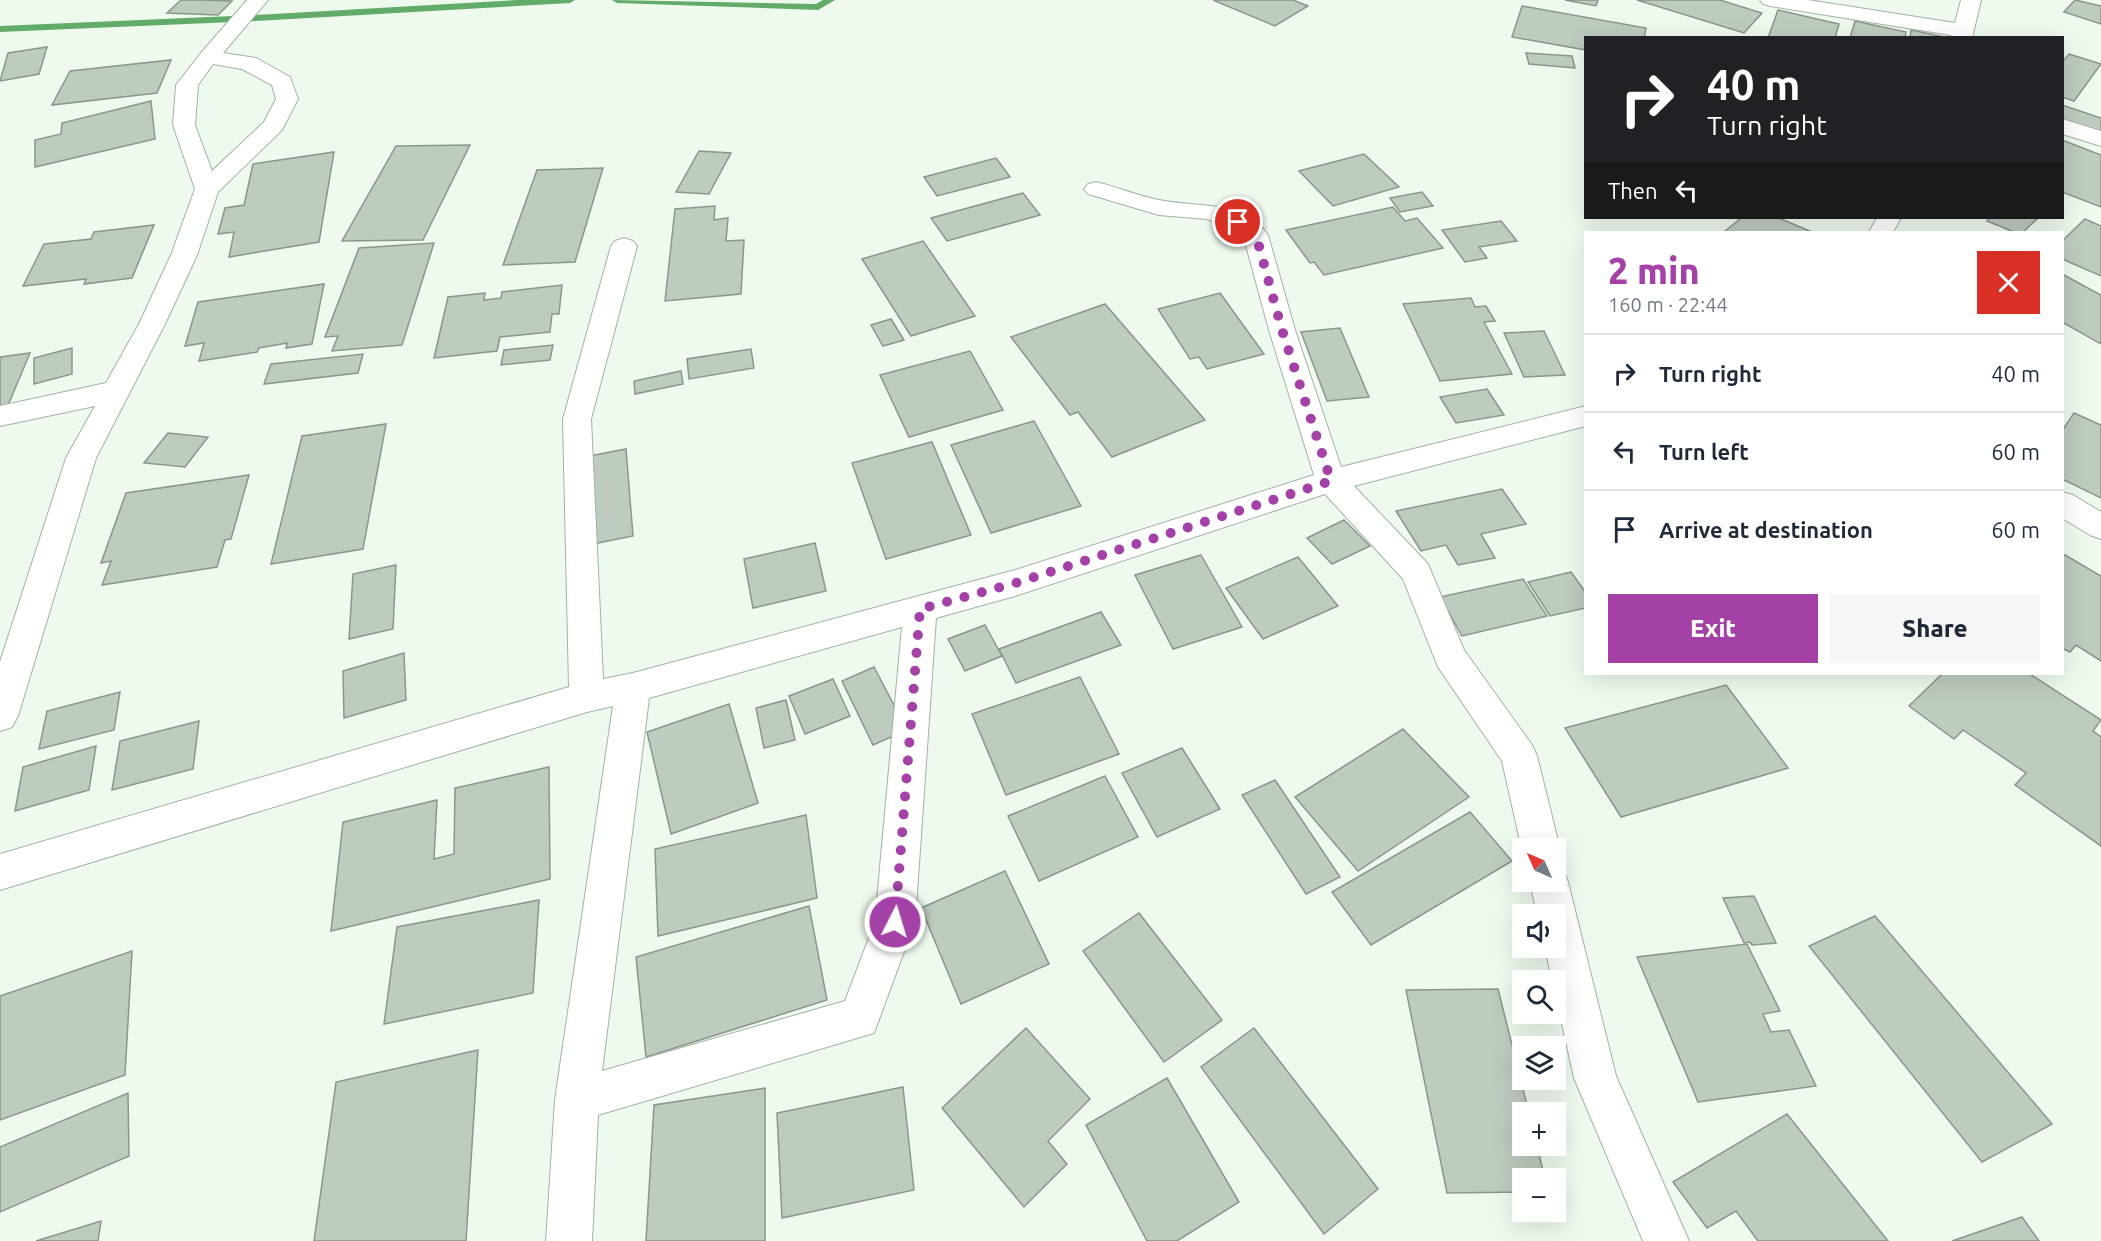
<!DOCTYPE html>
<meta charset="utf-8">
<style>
body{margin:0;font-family:Ubuntu,sans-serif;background:#f6f6f7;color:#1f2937;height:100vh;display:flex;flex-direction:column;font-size:22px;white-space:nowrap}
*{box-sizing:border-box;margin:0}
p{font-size:20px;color:#747a83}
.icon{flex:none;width:33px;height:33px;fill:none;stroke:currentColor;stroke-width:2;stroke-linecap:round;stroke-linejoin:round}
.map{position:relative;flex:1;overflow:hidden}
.panel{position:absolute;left:1584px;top:231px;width:480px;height:444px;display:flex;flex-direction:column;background:#fff;border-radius:0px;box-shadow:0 6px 24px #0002}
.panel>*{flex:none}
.guide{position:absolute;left:1584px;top:36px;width:480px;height:183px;border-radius:0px;box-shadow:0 6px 24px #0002;background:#202124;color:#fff;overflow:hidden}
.needle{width:39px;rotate:315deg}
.buttons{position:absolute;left:1512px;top:838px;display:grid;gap:12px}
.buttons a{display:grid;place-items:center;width:54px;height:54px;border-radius:0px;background:#fff;box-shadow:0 6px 24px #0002;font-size:30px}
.pin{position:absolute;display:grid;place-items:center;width:51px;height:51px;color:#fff;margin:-26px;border:3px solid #fff;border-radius:50%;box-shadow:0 2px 6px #0007}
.me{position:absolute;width:66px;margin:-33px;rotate:5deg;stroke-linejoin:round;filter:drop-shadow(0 0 4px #0008)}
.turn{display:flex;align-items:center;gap:21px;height:126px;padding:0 24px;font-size:27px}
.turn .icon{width:78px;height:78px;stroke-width:2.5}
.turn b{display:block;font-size:42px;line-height:51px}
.then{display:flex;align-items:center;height:57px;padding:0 24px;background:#0003;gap:12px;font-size:22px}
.round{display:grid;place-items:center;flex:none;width:63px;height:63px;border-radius:0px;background:#f6f6f7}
.head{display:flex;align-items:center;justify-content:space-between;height:102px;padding:0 24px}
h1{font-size:36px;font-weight:800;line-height:45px;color:#a441a7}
.button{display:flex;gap:12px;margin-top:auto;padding:12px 24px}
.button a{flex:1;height:69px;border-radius:0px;background:#a441a7;color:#fff;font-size:24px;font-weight:800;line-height:69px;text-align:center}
.button a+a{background:#f6f6f7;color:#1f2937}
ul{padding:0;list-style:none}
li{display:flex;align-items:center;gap:18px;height:78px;padding:0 24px;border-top:2px solid #e0e1e3}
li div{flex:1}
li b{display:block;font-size:22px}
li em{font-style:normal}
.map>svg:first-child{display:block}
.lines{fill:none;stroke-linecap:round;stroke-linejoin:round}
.stream{fill:#62ab69;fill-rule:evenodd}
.building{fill:#becbbf;stroke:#8b978b;stroke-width:1.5}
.minor-casing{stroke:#a4b1a5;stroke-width:2}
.minor{fill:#fff;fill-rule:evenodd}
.route{stroke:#a441a7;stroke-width:10;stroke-dasharray:0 18}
</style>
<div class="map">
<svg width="2101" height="1241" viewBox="0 0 2101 1241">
<rect width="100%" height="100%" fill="#edfaed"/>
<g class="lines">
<g class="stream">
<polygon points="518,0 575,0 570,3 256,21 0,32 0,26 256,15"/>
<polygon points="612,0 816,4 823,0 835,0 818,10 617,3"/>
</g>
</g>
<g class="building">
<polygon points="181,0 201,0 232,1 218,15 167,13"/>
<polygon points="1213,0 1293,0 1308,6 1275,26"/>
<polygon points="1565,0 1598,0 1596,6"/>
<polygon points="1637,0 1720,0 1762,13 1744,33"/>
<polygon points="2075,0 2101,6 2101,24 2064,12"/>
<polygon points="1522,6 1646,28 1644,38 1586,38 1586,50 1512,37"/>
<polygon points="1778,10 1839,24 1835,38 1768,38"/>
<polygon points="1855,21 1906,32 1905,38 1850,38"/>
<polygon points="1911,30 1945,37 1945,38 1910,38"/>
<polygon points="47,47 39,74 0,81 8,53"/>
<polygon points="1526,53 1572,56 1575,68 1529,64"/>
<polygon points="2069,54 2101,64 2074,101 2062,97 2062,62"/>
<polygon points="171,60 157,93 52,105 70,71"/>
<polygon points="151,101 155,139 35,167 35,140 61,134 62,123"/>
<polygon points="2062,105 2101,118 2101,133 2062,120"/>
<polygon points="2062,140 2101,155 2101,207 2062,192"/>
<polygon points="470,145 423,240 342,241 396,146"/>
<polygon points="699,151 731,153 709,194 676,192"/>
<polygon points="334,152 319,242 229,257 234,232 218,234 225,208 244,205 253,164"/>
<polygon points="1364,154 1399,187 1333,206 1299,171"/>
<polygon points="996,158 1010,177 937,196 924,177"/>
<polygon points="603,168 575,262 503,265 537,170"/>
<polygon points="1422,192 1433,206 1400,212 1390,198"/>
<polygon points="1023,193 1040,215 947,241 931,218"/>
<polygon points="715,206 714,220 728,218 726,241 744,240 741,294 665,301 675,209"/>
<polygon points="1393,207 1405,221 1417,218 1443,248 1324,275 1314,262 1310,263 1286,230"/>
<polygon points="1741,218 1779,218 1812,232 1724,232"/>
<polygon points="1990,218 2038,218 2023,232 2014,232 1987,221"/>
<polygon points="2085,219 2101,226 2101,276 2062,259 2062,241"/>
<polygon points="1501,221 1517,241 1479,247 1487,258 1465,262 1442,230"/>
<polygon points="154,225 132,278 84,284 86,279 23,286 44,244 91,239 94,232"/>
<polygon points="923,241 975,316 911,336 862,259"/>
<polygon points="434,243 402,345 332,351 338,336 325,337 359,248"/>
<polygon points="2062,274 2101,295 2101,344 2062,322"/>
<polygon points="324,284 312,344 286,348 287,343 259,348 257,352 199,361 204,343 185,346 198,302"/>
<polygon points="562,285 559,314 552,314 550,332 500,337 497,351 434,358 448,297 485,293 484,300 501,298 502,292"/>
<polygon points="1220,293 1264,354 1207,369 1199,357 1190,359 1158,309"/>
<polygon points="1471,298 1475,307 1486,306 1495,321 1484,322 1512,374 1440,381 1403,304"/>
<polygon points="1105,304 1205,420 1112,457 1078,412 1070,415 1011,337"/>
<polygon points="891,319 904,340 883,346 871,325"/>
<polygon points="1340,328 1369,397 1327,401 1301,332"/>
<polygon points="1544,331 1565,375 1524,377 1504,333"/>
<polygon points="553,345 550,360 501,365 504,350"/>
<polygon points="72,348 72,374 34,384 34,358"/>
<polygon points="751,349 754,368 689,379 687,359"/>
<polygon points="970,351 1003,410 909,437 880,375"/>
<polygon points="30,353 6,410 0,411 0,357"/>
<polygon points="363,354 358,373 264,384 271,364"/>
<polygon points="681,371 683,384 635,394 634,381"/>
<polygon points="1487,389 1504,415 1456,423 1440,397"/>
<polygon points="2074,413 2101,425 2101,498 2062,479 2062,431"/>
<polygon points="1034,421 1081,506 991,533 951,445"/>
<polygon points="386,424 363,549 271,564 302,436"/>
<polygon points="168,433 208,437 185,467 144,463"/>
<polygon points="932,442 971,535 886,559 852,463"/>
<polygon points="626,449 633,536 583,546 579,458"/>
<polygon points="249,475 231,539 225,540 217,567 102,585 111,561 101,563 126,493"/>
<polygon points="1502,489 1526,524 1481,534 1495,558 1458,565 1446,545 1421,551 1396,511"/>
<polygon points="1344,520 1370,546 1332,564 1307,538"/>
<polygon points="815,543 826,591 753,608 744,559"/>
<polygon points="1201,555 1242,627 1173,649 1135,575"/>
<polygon points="2065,555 2101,576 2101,661 2076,645 2070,652 2062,648 2062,557"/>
<polygon points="1298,557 1338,606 1263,639 1226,588"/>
<polygon points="396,565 393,629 349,639 353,574"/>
<polygon points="1571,572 1586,593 1586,608 1550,616 1528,582"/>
<polygon points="1523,579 1547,616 1462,636 1440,597"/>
<polygon points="1101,612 1121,645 1016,683 999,649"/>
<polygon points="985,625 1002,656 965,671 948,639"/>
<polygon points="404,653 406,700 344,718 343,671"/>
<polygon points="874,667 907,730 873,745 842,681"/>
<polygon points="1942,674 2030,674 2101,720 2093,731 2101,737 2101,846 2015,785 2026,773 1963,730 1954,739 1909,706"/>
<polygon points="1080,677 1119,754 1006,795 972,714"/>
<polygon points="833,679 850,716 805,734 789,696"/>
<polygon points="1726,685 1788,768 1621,817 1565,728"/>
<polygon points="120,692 114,730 39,749 47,711"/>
<polygon points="786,700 795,740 764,748 756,708"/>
<polygon points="729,704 758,803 671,834 647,732"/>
<polygon points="199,721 193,769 112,790 120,741"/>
<polygon points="1403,729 1469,797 1358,871 1295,797"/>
<polygon points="96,746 89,790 15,811 23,767"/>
<polygon points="1182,748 1220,809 1157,837 1122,773"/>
<polygon points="549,767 550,879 331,931 343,822 437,800 434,859 454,854 455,788"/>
<polygon points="1105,776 1138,837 1039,881 1008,816"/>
<polygon points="1275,780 1340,877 1306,894 1242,795"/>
<polygon points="1470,812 1512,861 1371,945 1332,892"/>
<polygon points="806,815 817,898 658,936 655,849"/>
<polygon points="1005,871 1049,964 961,1004 921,908"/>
<polygon points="1754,896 1776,943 1752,945 1750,942 1744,943 1723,898"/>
<polygon points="539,900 533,993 384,1024 397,927"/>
<polygon points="809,906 827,1000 646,1057 636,957"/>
<polygon points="1139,913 1222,1020 1164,1062 1083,951"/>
<polygon points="1875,916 2052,1124 1982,1162 1809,946"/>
<polygon points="1747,944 1780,1011 1763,1014 1771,1032 1789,1030 1816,1086 1698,1102 1637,957"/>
<polygon points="132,951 125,1075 0,1120 0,996"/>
<polygon points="1498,989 1529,1113 1522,1113 1522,1146 1537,1146 1545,1179 1522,1179 1522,1192 1447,1193 1406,990"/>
<polygon points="1026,1028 1090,1099 1048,1141 1067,1164 1024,1207 942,1108"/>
<polygon points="1254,1028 1378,1189 1324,1234 1201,1067"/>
<polygon points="478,1050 466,1241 314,1241 336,1082"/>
<polygon points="1167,1078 1239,1202 1177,1241 1147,1241 1086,1125"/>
<polygon points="903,1087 914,1190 782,1218 777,1113"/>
<polygon points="765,1088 765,1241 646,1241 654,1105"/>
<polygon points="128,1093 129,1156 0,1212 0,1147"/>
<polygon points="1787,1114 1888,1241 1758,1241 1736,1211 1707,1228 1673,1182"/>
<polygon points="2022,1217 2039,1241 1952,1241"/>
<polygon points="101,1221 98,1241 36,1241"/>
</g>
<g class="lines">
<defs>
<g id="minor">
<path d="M247,0H268L223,53L256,58L290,77L298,99L282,130L218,192L197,255L165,324L96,458L18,716L12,727L0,731V662L66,458L95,406L0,426V406L106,383L139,324L171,255L195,189L173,125L176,85L201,53ZM213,64L242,69L272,85L276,99L264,122L212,171L195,125L198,85Z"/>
<polygon points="1760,0 1808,0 1955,23 1961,0 1981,0 1972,38 1951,38 1951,35 1770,6 1763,4"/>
<polygon points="2062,119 2101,131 2101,146 2062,134"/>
<path d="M1096,182C1117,187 1138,196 1159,200C1195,208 1244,199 1268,235L1295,330L1341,467L1586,406V426L1354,486L1428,564L1464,650L1532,745L1537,756L1560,849L1556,859V849L1522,850L1502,761L1438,667L1403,579L1325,494L1015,596L936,618L915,922L874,1033L598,1115L592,1241H546L555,1100L613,706L587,712L0,890V854L569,687L563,419L611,246L615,241L624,238L633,241L637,246L591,419L603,679L633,673L1015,570L1314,475L1269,330L1244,238L1229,227L1207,219L1159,215L1088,194L1084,189L1088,184ZM902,627L875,922L845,1001L602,1071L649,698Z"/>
<polygon points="1877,218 1901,218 1893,232 1869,232"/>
<polygon points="2062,492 2073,495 2101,512 2101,539 2090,535 2062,518"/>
<polygon points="1556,866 1563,869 1568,882 1616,1076 1689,1241 1643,1241 1574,1078 1556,997 1556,981 1552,981 1545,948 1556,948 1556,915 1537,915 1530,882 1556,882"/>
</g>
</defs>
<use href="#minor" class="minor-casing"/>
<use href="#minor" class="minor"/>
</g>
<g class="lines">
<polyline class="route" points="895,922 920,609 1016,583 1331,481 1282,330 1256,235 1238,222"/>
</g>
</svg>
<div class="buttons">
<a><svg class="needle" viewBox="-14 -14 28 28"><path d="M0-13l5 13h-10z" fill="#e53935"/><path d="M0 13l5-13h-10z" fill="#747a83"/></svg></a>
<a><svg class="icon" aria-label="sound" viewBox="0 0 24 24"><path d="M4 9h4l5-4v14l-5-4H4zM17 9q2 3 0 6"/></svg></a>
<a><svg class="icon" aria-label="search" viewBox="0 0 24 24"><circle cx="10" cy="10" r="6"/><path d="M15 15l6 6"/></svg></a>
<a><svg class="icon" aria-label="layers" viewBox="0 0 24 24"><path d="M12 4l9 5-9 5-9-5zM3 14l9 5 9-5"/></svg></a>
<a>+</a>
<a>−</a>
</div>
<div class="pin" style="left:1238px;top:222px;background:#d93025"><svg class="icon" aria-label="arrive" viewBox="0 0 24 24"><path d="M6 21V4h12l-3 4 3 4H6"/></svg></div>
<svg class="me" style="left:895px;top:922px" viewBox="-20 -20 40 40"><circle r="17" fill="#a441a7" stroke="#fff" stroke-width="3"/><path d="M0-11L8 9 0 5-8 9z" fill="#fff"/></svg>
<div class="guide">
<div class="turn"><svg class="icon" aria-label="right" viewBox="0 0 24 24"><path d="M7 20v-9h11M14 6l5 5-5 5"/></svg><div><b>40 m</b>Turn right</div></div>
<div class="then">Then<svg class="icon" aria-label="left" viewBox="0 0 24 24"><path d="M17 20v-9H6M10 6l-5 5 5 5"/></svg></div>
</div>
<section class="panel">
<div class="head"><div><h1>2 min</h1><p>160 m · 22:44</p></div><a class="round" style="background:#d93025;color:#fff"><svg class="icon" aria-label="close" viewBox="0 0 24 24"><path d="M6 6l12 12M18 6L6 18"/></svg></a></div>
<ul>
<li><svg class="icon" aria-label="right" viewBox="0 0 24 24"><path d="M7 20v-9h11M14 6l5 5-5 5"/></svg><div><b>Turn right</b></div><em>40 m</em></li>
<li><svg class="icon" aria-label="left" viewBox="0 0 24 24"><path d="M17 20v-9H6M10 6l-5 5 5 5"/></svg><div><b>Turn left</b></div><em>60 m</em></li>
<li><svg class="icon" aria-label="arrive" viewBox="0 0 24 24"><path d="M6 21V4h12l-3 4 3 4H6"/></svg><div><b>Arrive at destination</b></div><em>60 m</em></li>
</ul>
<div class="button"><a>Exit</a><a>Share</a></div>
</section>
</div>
